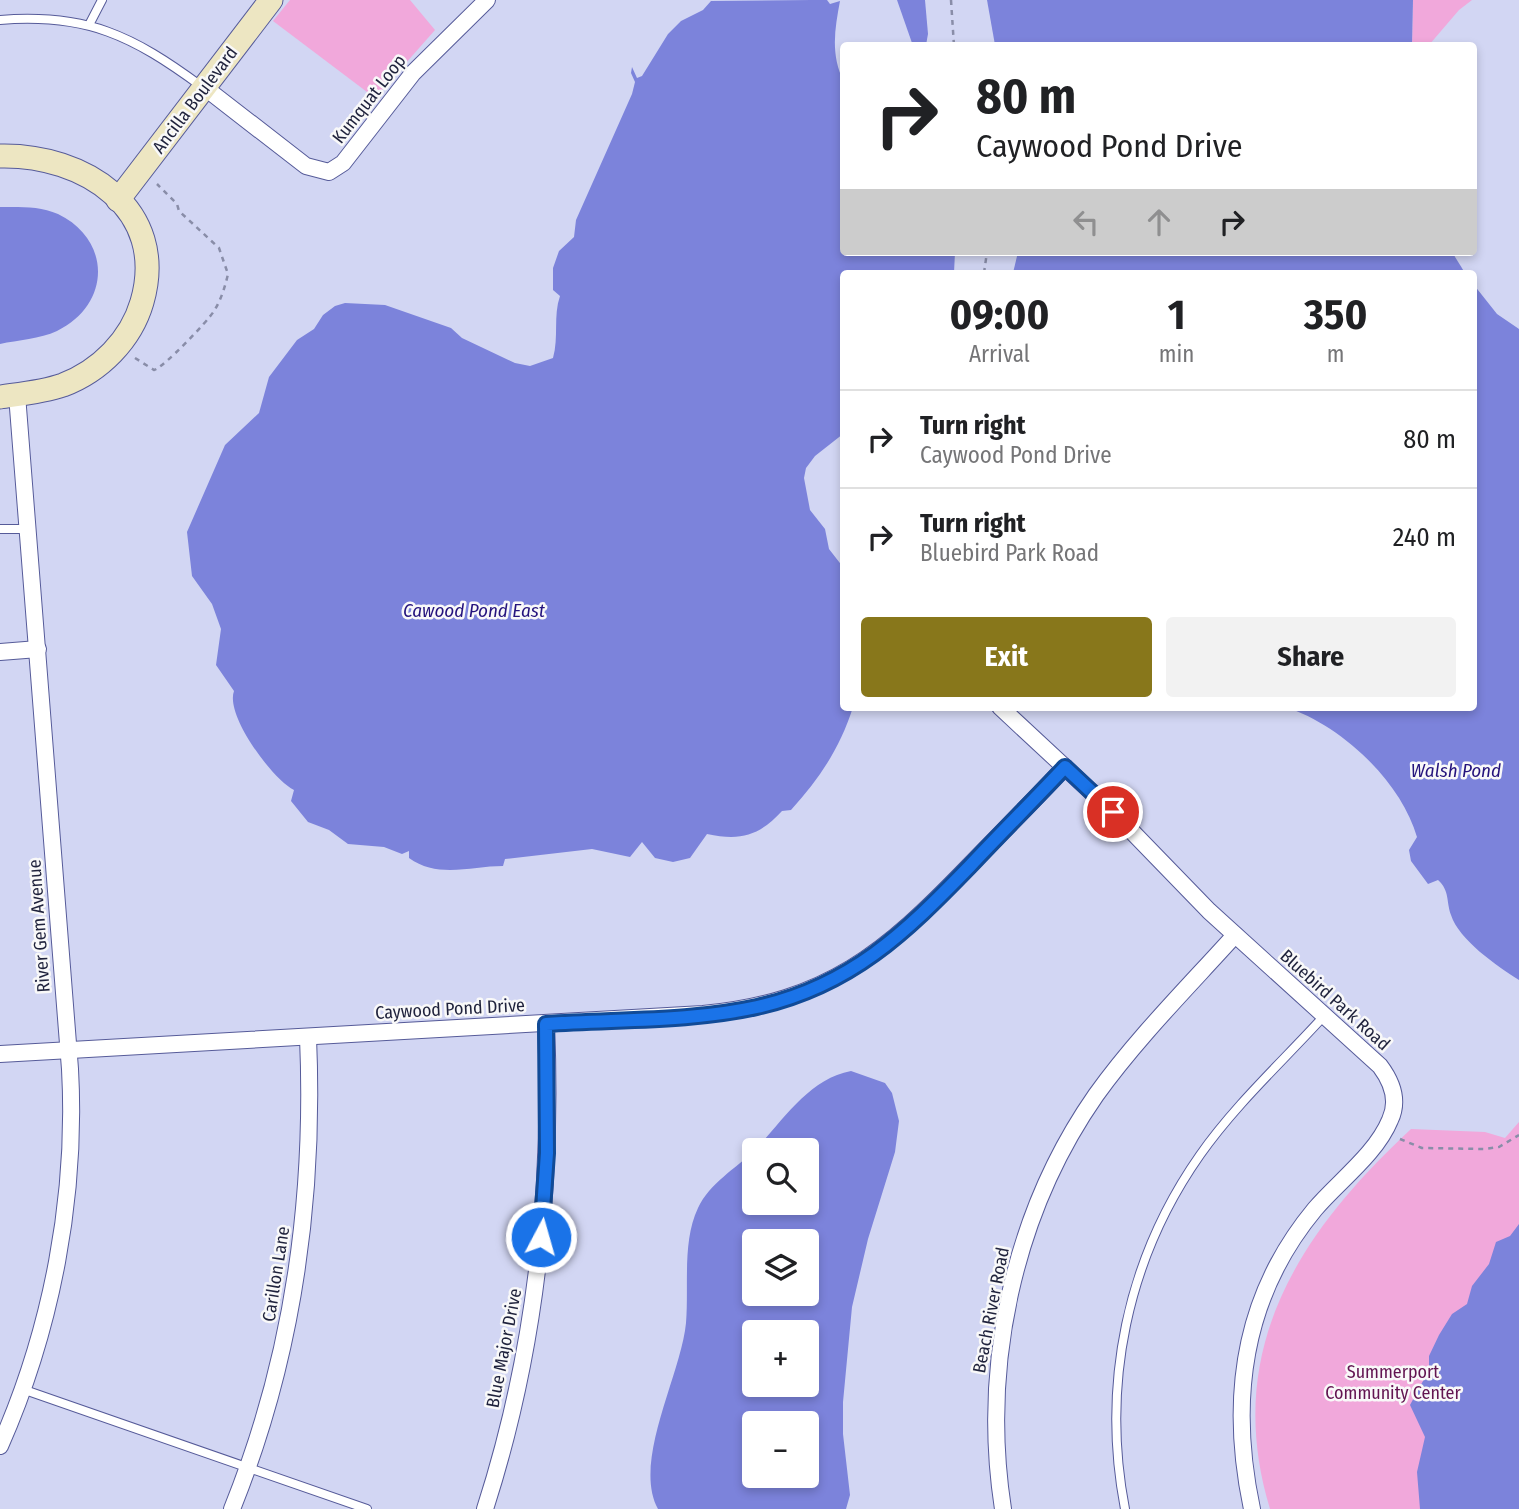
<!DOCTYPE html>
<meta charset="utf-8">
<style>
body{margin:0;font-family:"Fira Sans Condensed",sans-serif;background:#f2f2f2;color:#202124;height:100vh;display:flex;flex-direction:column;font-size:26px;white-space:nowrap}
*{box-sizing:border-box;margin:0}
p{font-size:23px;color:#757577}
.icon{flex:none;width:38px;height:38px;fill:none;stroke:currentColor;stroke-width:2;stroke-linecap:round;stroke-linejoin:round}
.map{position:relative;flex:1;overflow:hidden}
.panel{position:absolute;left:840px;top:270px;width:637px;height:441px;display:flex;flex-direction:column;background:#fff;border-radius:7px;box-shadow:0 4px 10px #0003}
.panel>*{flex:none}
.hud{position:absolute;left:840px;top:42px;width:637px;height:214px;border-radius:7px;box-shadow:0 4px 10px #0003;background:#fff;color:#202124;overflow:hidden}
.controls{position:absolute;left:742px;top:1138px;display:grid;gap:14px}
.controls a{display:grid;place-items:center;width:77px;height:77px;border-radius:7px;background:#fff;box-shadow:0 4px 10px #0003;font-size:35px}
.pin{position:absolute;display:grid;place-items:center;width:60px;height:60px;color:#fff;margin:-30px;border:4px solid #fff;border-radius:50%;box-shadow:0 2px 7px #0007}
.me{position:absolute;width:77px;margin:-38px;rotate:6deg;stroke-linejoin:round;filter:drop-shadow(0 0 5px #0008)}
.turn{display:flex;align-items:center;gap:24px;height:147px;padding:0 21px;font-size:32px}
.turn .icon{width:91px;height:91px;stroke-width:2.5}
.turn b{display:block;font-size:49px;line-height:60px}
.lanes{display:flex;align-items:center;height:66px;padding:0 21px;background:#0003;justify-content:center;gap:35px;direction:ltr}
.lanes .off{opacity:.35}
.eta{display:flex;justify-content:space-evenly;align-items:center;height:119px;text-align:center}
.eta b{font-size:42px;font-weight:700;line-height:49px}
.primary-button{display:flex;gap:14px;margin-top:auto;padding:14px 21px}
.primary-button a{flex:1;height:80px;border-radius:7px;background:#88771b;color:#fff;font-size:28px;font-weight:700;line-height:80px;text-align:center}
.primary-button a+a{background:#f2f2f2;color:#202124}
ul{padding:0;list-style:none}
li{display:flex;align-items:center;gap:21px;height:98px;padding:0 21px;border-top:2px solid #e0e0e0}
li div{flex:1}
li b{display:block;font-size:26px}
li em{font-style:normal}
.map>svg:first-child{display:block}
.green{fill:#f1a8db}
.water{fill:#7c83db;fill-rule:evenodd}
.lines{fill:none;stroke-linecap:round;stroke-linejoin:round}
.lane-casing{stroke:#565b99;stroke-width:10}
.street-casing{stroke:#565b99;stroke-width:18}
.secondary-casing{stroke:#565b99;stroke-width:25}
.path{stroke:#898da8;stroke-width:2.5;stroke-dasharray:5 5;stroke-linecap:butt}
.lane{stroke:#fff;stroke-width:8}
.street{stroke:#fff;stroke-width:16}
.secondary{stroke:#ede6c2;stroke-width:23}
.route-casing{stroke:#114b97;stroke-width:18}
.route{stroke:#1a73e8;stroke-width:12}
.labels{text-anchor:middle;stroke-width:5;stroke-linejoin:round;paint-order:stroke}
.street-label{font-size:18px;fill:#1f223c;stroke:#f9f9f9}
.park-label{font-size:18px;fill:#621451;stroke:#f9f9f9}
.water-label{font-size:19px;font-style:italic;fill:#25147d;stroke:#f9f9f9}
</style>
<div class="map">
<svg width="1519" height="1509" viewBox="0 0 1519 1509">
<rect width="100%" height="100%" fill="#d2d6f3"/>
<g class="green">
<polygon points="290,0 410,0 435,30 375,98 273,21"/>
<polygon points="1413,0 1472,0 1459,10 1429,45 1412,46"/>
<path d="M1519,1122V1509H1270C1222,1351 1298,1234 1411,1129L1485,1132L1505,1138Z"/>
</g>
<g class="water">
<path d="M812,0H827L830,4L840,1C835,28 830,54 844,82V252H955L954,273H844L843,434L815,456L806,468L804,478L810,510L825,529L829,549L843,567L844,707H853C840,748 820,778 791,810L782,811C759,836 741,841 707,834L690,858L673,862L655,858L642,842L630,857L592,849L505,859L503,866C472,866 438,879 409,858V851L402,854L384,847L348,844L329,830L308,822L291,801L294,790C272,779 225,715 234,691L216,665L221,629L212,604L192,576L187,532L225,445L259,413L269,377L297,340L314,329L323,315L335,306L345,303L385,305L451,328L462,338L515,363L530,366L553,358C559,337 553,316 560,296L553,290V268L559,251L574,237L576,220L632,94L635,82L631,73L632,67L637,78L642,76L668,34L681,21L703,10L711,1Z"/>
<polygon points="897,0 925,0 928,34 926,45 912,43"/>
<polygon points="987,0 1413,0 1412,45 995,45"/>
<path d="M0,207C20,207 40,206 58,214C112,240 111,305 57,331C40,339 18,340 0,344Z"/>
<polygon points="1018,252 1452,252 1465,273 1013,273"/>
<path d="M1474,285L1497,314L1519,329V980C1497,966 1459,940 1451,915C1446,901 1450,891 1438,880L1428,884L1411,861L1409,850L1417,837C1401,781 1340,724 1285,707H1474Z"/>
<path d="M851,1071L885,1083L892,1093L899,1121L895,1152L868,1239L852,1307L843,1402V1434L850,1495L846,1509H658C632,1462 681,1375 686,1323C689,1287 682,1241 698,1208C710,1183 735,1169 754,1151C782,1122 808,1079 851,1071ZM754,1150H807V1202H754ZM754,1241H807V1293H754ZM754,1332H807V1384H754ZM754,1423H807V1475H754Z"/>
<polygon points="1519,1224 1519,1509 1420,1509 1417,1472 1425,1437 1410,1405 1429,1370 1429,1356 1439,1335 1452,1314 1467,1304 1472,1286 1489,1264 1496,1242 1510,1236"/>
</g>
<g class="lines">
<defs>
<g id="lane">
<path d="M0,20C87,13 133,36 201,86"/>
<polyline points="89,25 102,0"/>
<polyline points="0,529 29,529"/>
<polyline points="22,1389 367,1509"/>
<path d="M1125,1509C1101,1385 1127,1259 1200,1155C1235,1105 1283,1061 1324,1016"/>
</g>
<g id="street">
<polyline points="204,87 306,166 329,172 343,163 413,73 487,0"/>
<polyline points="0,652 38,649"/>
<path d="M1000,707L1113,812L1209,911L1380,1066C1392,1082 1399,1101 1390,1120C1376,1154 1339,1181 1315,1209C1242,1297 1229,1401 1252,1509"/>
<path d="M0,1054L703,1014C828,1002 885,953 969,866C1001,833 1034,800 1065,767"/>
<path d="M0,1446C52,1329 77,1196 70,1069L17,395"/>
<path d="M232,1509C293,1358 315,1199 308,1037"/>
<path d="M485,1509C536,1351 553,1188 546,1024"/>
<path d="M1003,1509C981,1367 1013,1214 1096,1095C1137,1038 1188,987 1235,935"/>
</g>
<g id="secondary">
<path d="M0,156C84,154 169,209 142,302C131,340 100,371 63,385C43,392 21,394 0,397"/>
<polyline points="118,200 271,0"/>
</g>
</defs>
<use href="#lane" class="lane-casing"/>
<use href="#street" class="street-casing"/>
<use href="#secondary" class="secondary-casing"/>
<g class="path">
<polyline points="951,0 954,46"/>
<polyline points="984,273 987,252"/>
<path d="M135,358L154,370C163,368 208,321 214,311C221,300 225,287 228,274L219,248L179,211L177,204L157,184"/>
<polyline points="1400,1139 1422,1148 1485,1149 1499,1147 1519,1135"/>
</g>
<use href="#lane" class="lane"/>
<use href="#street" class="street"/>
<use href="#secondary" class="secondary"/>
</g>
<g class="lines">
<defs>
<path id="route" d="M541,1237L547,1153L546,1024C615,1019 689,1022 757,1007C851,986 905,933 970,866C1001,833 1034,800 1065,767L1113,812"/>
</defs>
<use href="#route" class="route-casing"/>
<use href="#route" class="route"/>
</g>
<g class="labels">
<g class="street-label">
<text transform="translate(369 99) rotate(-52)" y="6">Kumquat Loop</text>
<text transform="translate(195 100) rotate(-53)" y="6">Ancilla Boulevard</text>
<text transform="translate(39 926) rotate(-94)" y="6">River Gem Avenue</text>
<text transform="translate(1335 1000) rotate(42)" y="6">Bluebird Park Road</text>
<text transform="translate(450 1009) rotate(-3)" y="6">Caywood Pond Drive</text>
<text transform="translate(276 1274) rotate(-81)" y="6">Carillon Lane</text>
<text transform="translate(991 1310) rotate(-79)" y="6">Beach River Road</text>
<text transform="translate(504 1348) rotate(-79)" y="6">Blue Major Drive</text>
</g>
<g class="park-label">
<text x="1393" y="1378">Summerport<tspan x="1393" dy="21">Community Center</tspan></text>
</g>
<g class="water-label">
<text x="474" y="617">Cawood Pond East</text>
<text x="1456" y="777">Walsh Pond</text>
</g>
</g>
</svg>
<div class="controls">
<a><svg class="icon" aria-label="search" viewBox="0 0 24 24"><circle cx="10" cy="10" r="6"/><path d="M15 15l6 6"/></svg></a>
<a><svg class="icon" aria-label="layers" viewBox="0 0 24 24"><path d="M12 4l9 5-9 5-9-5zM3 14l9 5 9-5"/></svg></a>
<a>+</a>
<a>−</a>
</div>
<div class="pin" style="left:1113px;top:812px;background:#d93025"><svg class="icon" aria-label="arrive" viewBox="0 0 24 24"><path d="M6 21V4h12l-3 4 3 4H6"/></svg></div>
<svg class="me" style="left:541px;top:1237px" viewBox="-20 -20 40 40"><circle r="17" fill="#1a73e8" stroke="#fff" stroke-width="3"/><path d="M0-11L8 9 0 5-8 9z" fill="#fff"/></svg>
<div class="hud">
<div class="turn"><svg class="icon" aria-label="right" viewBox="0 0 24 24"><path d="M7 20v-9h11M14 6l5 5-5 5"/></svg><div><b>80 m</b>Caywood Pond Drive</div></div>
<div class="lanes"><svg class="icon off" aria-label="left" viewBox="0 0 24 24"><path d="M17 20v-9H6M10 6l-5 5 5 5"/></svg><svg class="icon off" aria-label="ahead" viewBox="0 0 24 24"><path d="M12 20V5M6 11l6-6 6 6"/></svg><svg class="icon" aria-label="right" viewBox="0 0 24 24"><path d="M7 20v-9h11M14 6l5 5-5 5"/></svg></div>
</div>
<section class="panel">
<div class="eta">
<div><b>09:00</b><p>Arrival</p></div>
<div><b>1</b><p>min</p></div>
<div><b>350</b><p>m</p></div>
</div>
<ul>
<li><svg class="icon" aria-label="right" viewBox="0 0 24 24"><path d="M7 20v-9h11M14 6l5 5-5 5"/></svg><div><b>Turn right</b><p>Caywood Pond Drive</p></div><em>80 m</em></li>
<li><svg class="icon" aria-label="right" viewBox="0 0 24 24"><path d="M7 20v-9h11M14 6l5 5-5 5"/></svg><div><b>Turn right</b><p>Bluebird Park Road</p></div><em>240 m</em></li>
</ul>
<div class="primary-button"><a>Exit</a><a>Share</a></div>
</section>
</div>
